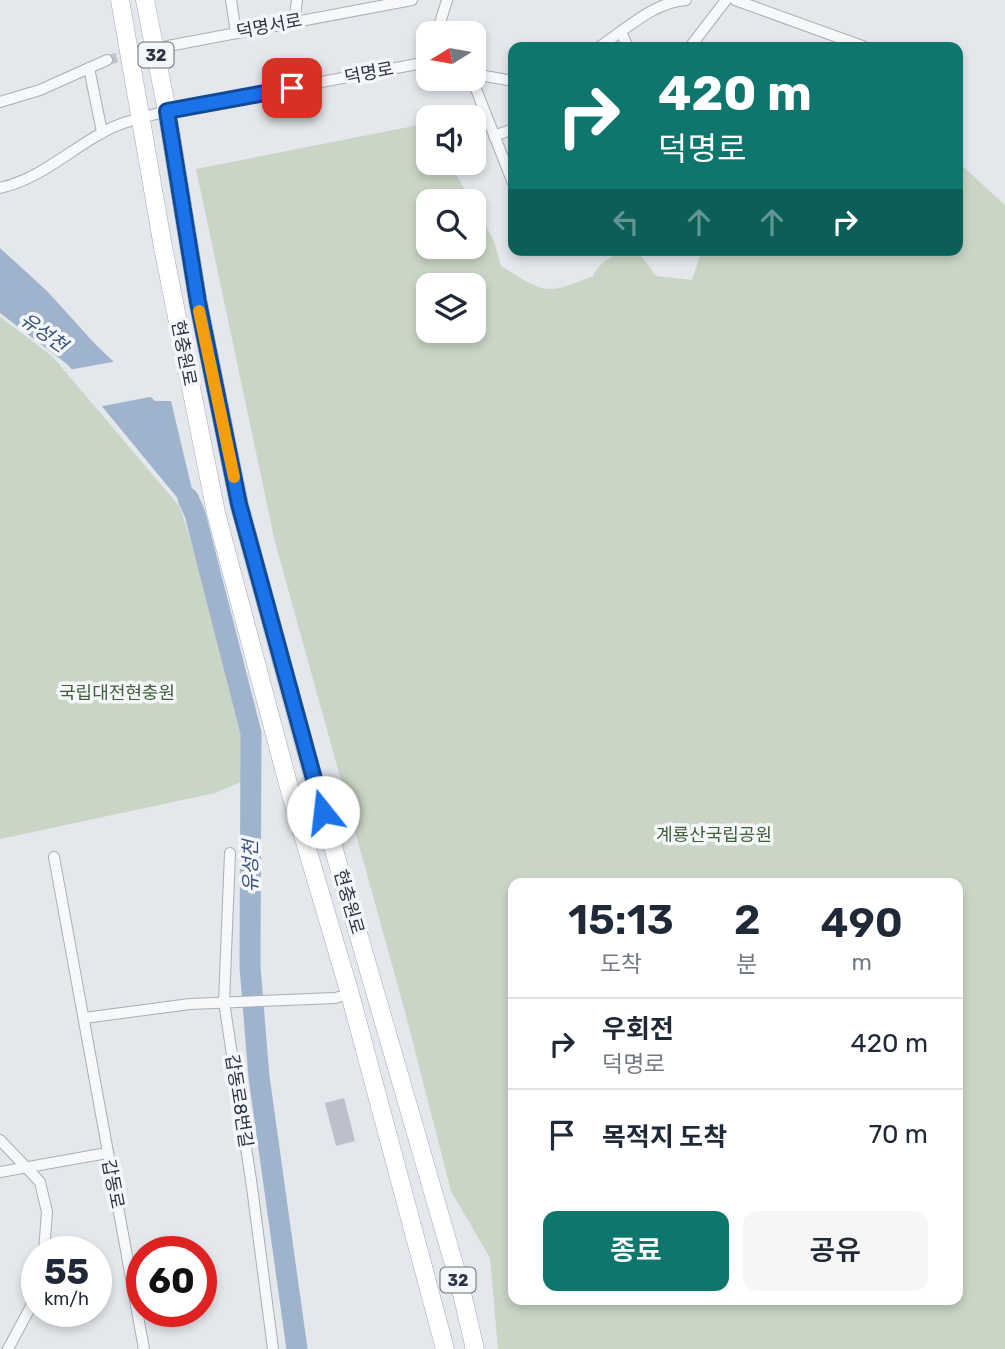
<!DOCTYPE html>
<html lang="ko">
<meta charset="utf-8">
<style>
body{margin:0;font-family:Rubik,"Noto Sans KR",sans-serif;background:#f6f6f7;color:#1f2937;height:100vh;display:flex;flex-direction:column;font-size:26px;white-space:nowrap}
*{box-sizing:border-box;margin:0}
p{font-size:23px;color:#747a83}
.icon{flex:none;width:38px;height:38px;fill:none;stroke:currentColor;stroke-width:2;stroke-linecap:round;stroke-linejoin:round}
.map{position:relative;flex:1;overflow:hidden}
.sheet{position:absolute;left:508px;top:878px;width:455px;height:427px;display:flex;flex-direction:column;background:#fff;border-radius:14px;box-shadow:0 4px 10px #0003}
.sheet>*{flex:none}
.hud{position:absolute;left:508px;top:42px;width:455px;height:214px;border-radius:14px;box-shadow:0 4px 10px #0003;background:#0f766e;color:#fff;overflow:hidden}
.needle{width:46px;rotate:259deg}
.fabs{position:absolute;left:416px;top:21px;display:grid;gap:14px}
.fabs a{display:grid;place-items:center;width:70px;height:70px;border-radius:14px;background:#fff;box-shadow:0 4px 10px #0003;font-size:35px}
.speed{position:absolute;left:21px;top:1236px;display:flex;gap:14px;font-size:35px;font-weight:700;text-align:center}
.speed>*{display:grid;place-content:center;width:91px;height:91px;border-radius:50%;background:#fff;box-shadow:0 4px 10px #0003;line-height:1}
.speed small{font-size:18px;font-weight:400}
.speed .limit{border:10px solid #d22;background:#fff;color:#111}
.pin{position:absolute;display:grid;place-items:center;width:60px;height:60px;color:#fff;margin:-30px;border-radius:14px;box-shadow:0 4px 10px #0006}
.me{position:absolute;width:77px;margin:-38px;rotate:344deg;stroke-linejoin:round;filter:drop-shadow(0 0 5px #0008)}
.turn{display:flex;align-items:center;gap:24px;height:147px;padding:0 35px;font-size:32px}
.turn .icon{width:91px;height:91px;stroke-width:2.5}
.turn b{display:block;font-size:49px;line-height:60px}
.lanes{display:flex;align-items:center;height:66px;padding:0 35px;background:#0003;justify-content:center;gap:35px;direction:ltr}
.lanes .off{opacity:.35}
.eta{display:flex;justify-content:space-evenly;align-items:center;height:119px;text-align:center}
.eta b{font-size:42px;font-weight:600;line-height:49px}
.action{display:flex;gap:14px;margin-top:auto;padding:14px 35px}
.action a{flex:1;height:80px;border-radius:14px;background:#0f766e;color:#fff;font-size:28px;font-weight:600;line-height:80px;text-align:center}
.action a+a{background:#f6f6f7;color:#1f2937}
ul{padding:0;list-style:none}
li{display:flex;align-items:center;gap:21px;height:91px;padding:0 35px;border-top:2px solid #e0e1e3}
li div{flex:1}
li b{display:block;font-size:26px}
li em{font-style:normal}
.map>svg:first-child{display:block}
.green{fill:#c9d6c5;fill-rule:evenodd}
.water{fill:#9fb4cc}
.pier{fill:#e4e7ec}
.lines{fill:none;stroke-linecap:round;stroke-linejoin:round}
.river{stroke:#9fb4cc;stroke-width:21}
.building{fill:#bbc0ca}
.street-tunnel{stroke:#bfc3cb;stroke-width:10;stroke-dasharray:10 5;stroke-linecap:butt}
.street-casing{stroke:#a9aeb7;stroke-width:12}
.primary-casing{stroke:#a3abb8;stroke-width:19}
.street{stroke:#f7f8fa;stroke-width:10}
.primary{stroke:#fff;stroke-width:18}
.route-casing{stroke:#114b97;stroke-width:18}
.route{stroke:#1a73e8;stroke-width:12}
.slow{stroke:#f59e0b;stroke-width:12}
.labels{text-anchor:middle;stroke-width:7;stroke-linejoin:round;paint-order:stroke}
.shield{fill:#f4f6f9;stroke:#676e7b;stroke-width:2}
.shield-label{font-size:16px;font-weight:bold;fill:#2b3445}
.street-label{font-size:18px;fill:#2b3445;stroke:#f4f6f9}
.park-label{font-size:18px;fill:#3f6138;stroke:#f4f6f9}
.water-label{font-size:19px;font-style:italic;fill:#34527a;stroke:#f4f6f9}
</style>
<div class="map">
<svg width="1005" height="1349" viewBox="0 0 1005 1349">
<rect width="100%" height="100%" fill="#e4e7ec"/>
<g class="green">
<path d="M429,123V163H449L472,201H429V247H474V204L494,241L501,266C545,293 543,296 593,276C599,261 620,250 637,250L656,276L692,280L702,250H957V161L1005,205V1349H498L490,1258L451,1191L404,1008L275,542L196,169ZM429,285H474V331H429ZM513,884H957V1300H513Z"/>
<polygon points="0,317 52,356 180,507 235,681 248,779 215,793 0,839"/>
</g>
<polygon class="water" points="0,248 47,291 96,345 155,401 171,401 200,523 191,524 184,506 68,365 0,313"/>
<polygon class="pier" points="118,361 155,396 98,407 68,370"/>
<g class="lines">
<polyline class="river" points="188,498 195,514 251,733 250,967 259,1077 297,1349"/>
</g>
<polygon class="building" points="344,1098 355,1141 336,1146 325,1103"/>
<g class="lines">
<polyline class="street-tunnel" points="107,60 159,48"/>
<defs>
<g id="street">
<polyline points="231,0 236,33"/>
<polyline points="735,0 865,47"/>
<polyline points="294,22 297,0"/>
<polyline points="621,32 628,47"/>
<polyline points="437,33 447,0"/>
<polyline points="168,46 412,0"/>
<path d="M599,47C625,30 654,2 686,0"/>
<polyline points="690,47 726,0"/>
<polyline points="89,68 102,132"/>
<polyline points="474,74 513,81"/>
<polyline points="472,79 513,183"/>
<polyline points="0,102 40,90 107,60"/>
<polyline points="494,136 513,129"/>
<path d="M0,188C39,179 66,153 100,134C119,122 145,117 167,111L428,62L429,58"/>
<polyline points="537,250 539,250"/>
<polyline points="230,853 224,1002 252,1187 273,1349"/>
<polyline points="54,857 144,1349"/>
<polyline points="84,1018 190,1004 335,998 350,994"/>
<polyline points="0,1140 40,1182 47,1212 44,1251"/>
<polyline points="0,1172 107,1153"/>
<polyline points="8,1349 31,1306 37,1282"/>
</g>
<g id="primary">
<polyline points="120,0 163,247 216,513 290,791 350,994 445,1349"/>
<polyline points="145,0 167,111 198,302 239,504 316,788 460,1285 475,1349"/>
</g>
</defs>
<use href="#street" class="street-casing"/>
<use href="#primary" class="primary-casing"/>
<use href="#street" class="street"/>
<use href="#primary" class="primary"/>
</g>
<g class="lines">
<defs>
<polyline id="route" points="292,88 167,111 198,302 239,504 323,812"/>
</defs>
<use href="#route" class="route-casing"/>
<use href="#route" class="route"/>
<polyline class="slow" points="199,311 234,477"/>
</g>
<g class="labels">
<g class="shield">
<rect x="138.5" y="42.5" width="35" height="25" rx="5"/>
<rect x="440.5" y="1267.5" width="35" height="25" rx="5"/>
</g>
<g class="shield-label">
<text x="156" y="61">32</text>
<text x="458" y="1286">32</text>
</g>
<g class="street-label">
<text transform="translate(269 26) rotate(-11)" y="6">덕명서로</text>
<text transform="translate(369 73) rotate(-11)" y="6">덕명로</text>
<text transform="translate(184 353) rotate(79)" y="6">현충원로</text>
<text transform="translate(349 902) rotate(74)" y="6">현충원로</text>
<text transform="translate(239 1101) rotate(81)" y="6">갑동로8번길</text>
<text transform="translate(113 1184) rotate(79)" y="6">갑동로</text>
</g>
<g class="park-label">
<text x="117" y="699">국립대전현충원</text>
<text x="714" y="841">계룡산국립공원</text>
</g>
<g class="water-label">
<text transform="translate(44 332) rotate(36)" y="7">유성천</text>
<text transform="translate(250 866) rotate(-90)" y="7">유성천</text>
</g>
</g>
</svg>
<div class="fabs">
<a><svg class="needle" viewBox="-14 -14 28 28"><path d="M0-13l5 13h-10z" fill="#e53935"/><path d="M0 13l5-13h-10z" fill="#747a83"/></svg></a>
<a><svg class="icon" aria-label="sound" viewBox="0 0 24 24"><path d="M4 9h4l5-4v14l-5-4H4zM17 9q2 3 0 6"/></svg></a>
<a><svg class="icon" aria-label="search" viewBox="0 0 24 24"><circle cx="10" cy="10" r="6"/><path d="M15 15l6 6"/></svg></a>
<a><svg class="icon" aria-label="layers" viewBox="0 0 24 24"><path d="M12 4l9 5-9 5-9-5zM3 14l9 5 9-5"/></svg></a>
</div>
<div class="speed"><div>55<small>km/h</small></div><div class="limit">60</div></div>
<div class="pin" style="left:292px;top:88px;background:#d93025"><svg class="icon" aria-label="arrive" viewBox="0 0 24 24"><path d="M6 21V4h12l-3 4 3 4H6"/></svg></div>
<svg class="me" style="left:323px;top:812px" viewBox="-20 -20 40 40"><circle r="19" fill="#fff"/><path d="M0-13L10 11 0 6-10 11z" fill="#1a73e8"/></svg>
<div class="hud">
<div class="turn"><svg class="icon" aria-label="right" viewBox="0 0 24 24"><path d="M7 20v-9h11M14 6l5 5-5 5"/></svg><div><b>420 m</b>덕명로</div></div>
<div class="lanes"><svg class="icon off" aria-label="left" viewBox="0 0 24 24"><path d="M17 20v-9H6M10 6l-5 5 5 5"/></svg><svg class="icon off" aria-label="ahead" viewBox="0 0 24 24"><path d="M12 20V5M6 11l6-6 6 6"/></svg><svg class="icon off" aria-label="ahead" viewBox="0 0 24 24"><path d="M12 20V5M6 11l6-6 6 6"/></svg><svg class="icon" aria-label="right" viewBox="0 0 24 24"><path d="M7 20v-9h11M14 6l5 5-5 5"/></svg></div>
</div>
<section class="sheet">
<div class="eta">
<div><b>15:13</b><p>도착</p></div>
<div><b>2</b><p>분</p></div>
<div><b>490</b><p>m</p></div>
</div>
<ul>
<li><svg class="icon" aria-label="right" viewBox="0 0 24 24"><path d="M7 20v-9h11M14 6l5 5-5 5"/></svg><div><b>우회전</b><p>덕명로</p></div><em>420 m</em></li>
<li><svg class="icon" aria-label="arrive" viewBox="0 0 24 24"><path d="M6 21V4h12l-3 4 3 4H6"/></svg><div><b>목적지 도착</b></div><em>70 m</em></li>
</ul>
<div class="action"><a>종료</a><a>공유</a></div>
</section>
</div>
